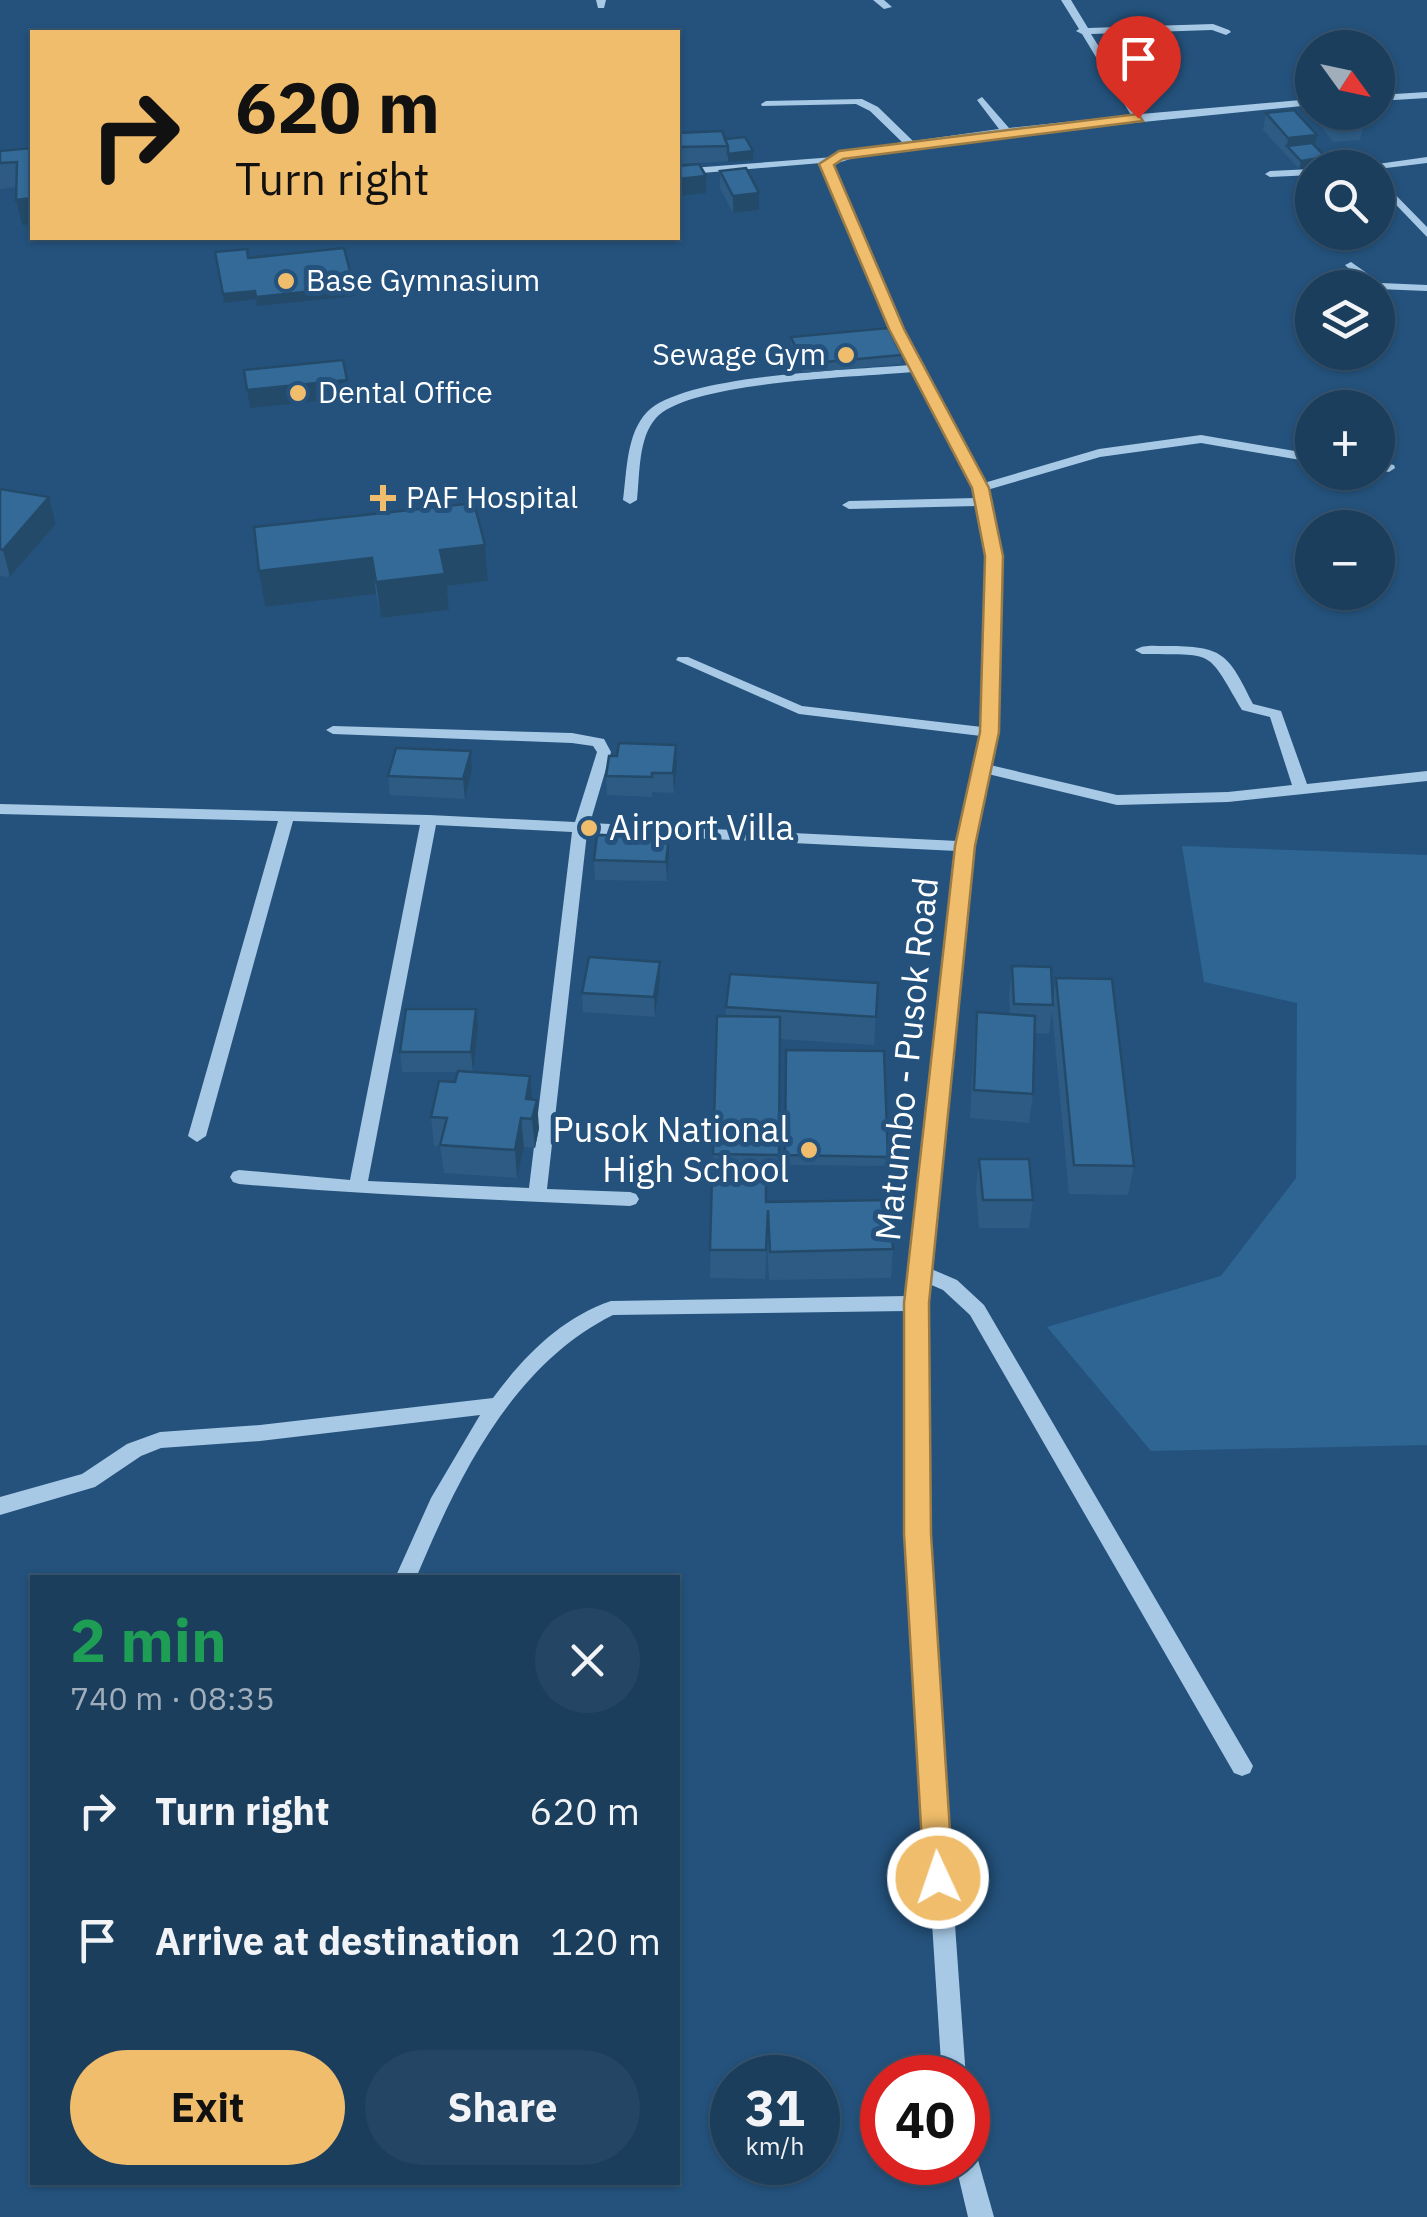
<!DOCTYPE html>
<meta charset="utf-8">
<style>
body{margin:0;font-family:"IBM Plex Sans",sans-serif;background:#244563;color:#f1f3f6;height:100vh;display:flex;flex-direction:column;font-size:38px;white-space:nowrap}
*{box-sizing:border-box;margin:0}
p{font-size:32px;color:#a0aebc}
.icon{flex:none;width:55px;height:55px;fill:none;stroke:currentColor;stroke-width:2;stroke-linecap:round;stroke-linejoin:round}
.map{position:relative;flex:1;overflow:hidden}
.details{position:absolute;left:30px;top:1575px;width:650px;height:610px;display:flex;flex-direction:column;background:#1b3e5d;border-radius:0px;box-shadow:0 2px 8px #0004,0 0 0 2px #395772}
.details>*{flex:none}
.top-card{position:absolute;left:30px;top:30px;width:650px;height:210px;border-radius:0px;box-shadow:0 2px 8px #0004,0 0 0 2px #395772;background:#efbd6b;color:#111;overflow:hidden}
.needle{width:65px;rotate:123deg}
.fabs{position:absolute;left:1295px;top:30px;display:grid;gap:20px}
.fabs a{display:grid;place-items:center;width:100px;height:100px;border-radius:50%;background:#1b3e5d;box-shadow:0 2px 8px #0004,0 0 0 2px #395772;font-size:50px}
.speed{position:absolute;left:710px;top:2055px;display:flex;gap:20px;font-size:50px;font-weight:700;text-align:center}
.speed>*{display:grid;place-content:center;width:130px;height:130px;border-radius:50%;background:#1b3e5d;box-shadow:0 2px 8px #0004,0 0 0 2px #395772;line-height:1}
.speed small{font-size:25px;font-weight:400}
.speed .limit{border:15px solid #d22;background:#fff;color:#111}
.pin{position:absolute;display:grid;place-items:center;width:85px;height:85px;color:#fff;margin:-102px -42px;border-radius:50% 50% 50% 0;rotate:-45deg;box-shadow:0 0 10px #0007}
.pin .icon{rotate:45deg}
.me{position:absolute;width:110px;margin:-55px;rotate:357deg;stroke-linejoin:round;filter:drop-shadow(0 0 8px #0008)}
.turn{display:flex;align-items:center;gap:35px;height:210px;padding:0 40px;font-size:45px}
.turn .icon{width:130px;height:130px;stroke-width:2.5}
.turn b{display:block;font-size:70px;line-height:85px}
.round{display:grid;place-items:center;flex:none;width:105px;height:105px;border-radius:52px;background:#244563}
.head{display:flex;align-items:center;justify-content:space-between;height:170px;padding:0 40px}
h1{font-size:60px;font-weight:800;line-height:75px;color:#1e9e55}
.cta{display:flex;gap:20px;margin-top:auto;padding:20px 40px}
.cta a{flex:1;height:115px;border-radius:60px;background:#efbd6b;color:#111;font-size:40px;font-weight:800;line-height:115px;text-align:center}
.cta a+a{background:#244563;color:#f1f3f6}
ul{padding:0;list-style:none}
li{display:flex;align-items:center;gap:30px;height:130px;padding:0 40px}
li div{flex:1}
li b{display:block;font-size:38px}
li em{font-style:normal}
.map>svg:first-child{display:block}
.green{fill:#2e6593}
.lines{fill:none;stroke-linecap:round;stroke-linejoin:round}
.minor{fill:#a7c9e5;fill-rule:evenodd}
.wall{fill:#2d5b83}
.shaded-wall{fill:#244a6a}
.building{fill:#346a98;stroke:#244a6a;stroke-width:2.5}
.route{fill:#efbd6b;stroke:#9b7b46;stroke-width:2.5}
.poi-dot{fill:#efbd6b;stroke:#24527c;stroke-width:4}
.labels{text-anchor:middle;stroke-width:10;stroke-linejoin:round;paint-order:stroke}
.far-poi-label{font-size:30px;fill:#fff;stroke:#24527c;text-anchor:start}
.poi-label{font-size:35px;fill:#fff;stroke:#24527c;text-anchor:start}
.street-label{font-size:35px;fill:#fff;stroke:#24527c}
</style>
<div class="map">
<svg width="1427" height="2217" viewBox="0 0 1427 2217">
<rect width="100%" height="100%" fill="#24527c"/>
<polygon class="green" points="1182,846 1427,855 1427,1445 1151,1451 1047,1327 1221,1276 1296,1178 1297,1003 1204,982"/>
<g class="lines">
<g class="minor">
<polygon points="596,0 606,0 604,8 598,8"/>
<polygon points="873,0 884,0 892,7 884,9"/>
<path d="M1061,0H1071L1088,28L1213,24L1229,30L1231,32L1226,35L1212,30L1091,34L1141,114L1312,99V105L973,139L853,158L832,165L903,329L926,368L925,370L984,483L1099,449L1201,435L1312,454V462L1201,443L1100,457L987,490L1001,555L996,732L990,765L1117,795L1228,792L1292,785L1270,717L1242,710C1205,646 1215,656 1142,654L1135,650C1144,644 1155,646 1166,646C1223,646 1228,653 1253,704L1281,711L1307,784L1427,771V781L1228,802L1117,805L988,774L973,846L929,1268L957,1280L984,1305L1253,1766L1250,1773L1242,1776L1234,1773L970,1315L943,1290L927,1283V1535L966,2078H942L907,1535V1311L613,1315C512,1365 458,1478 416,1578H395L431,1498L480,1415L260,1441L161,1448L141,1456L95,1487L0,1515V1497L82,1474L127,1444L160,1432L260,1425L493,1398C524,1356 561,1318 611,1301L907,1296L957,851L587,833L547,1189L630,1192L636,1194L639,1199L636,1204L630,1206C500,1200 369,1195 239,1184L233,1182L230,1177L233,1172L239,1170L350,1180L420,825L293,821L206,1136L197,1142L188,1136L278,821L0,814V804L429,815L575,822L597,752L593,746L572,743L333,734L326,730L333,726L572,733L604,739L611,752L590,823L958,841L981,736L799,714L676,660L678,657H688L802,706L982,727L987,555L977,506L849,509L842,505L849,501L976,498L973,488L913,372C862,377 688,381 656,418C638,438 640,474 637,500L630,504L623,500C627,472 626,434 647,412C684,374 854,370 910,365L891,329L821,163L678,175V169L834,157L902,142L870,111L856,104L762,106L761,104L766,101L862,99L878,107L913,141L999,129L977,100L982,97L1009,128L1131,115L1082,34L1076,31L1079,29ZM436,825L572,832L529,1188L368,1181Z"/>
<polygon points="1427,92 1427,98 1378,101 1378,95"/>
<polygon points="1427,157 1427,163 1378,169 1349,168"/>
<polygon points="1312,169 1312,175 1270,177 1265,174 1270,171"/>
<polygon points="1378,177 1427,227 1427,237 1378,186"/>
<polygon points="1351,262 1381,283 1427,285 1427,291 1378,289 1347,267 1345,265"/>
<polygon points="1378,462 1394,465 1395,468 1389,472 1378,470"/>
<polygon points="968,2150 976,2153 994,2217 968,2217 955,2162 968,2162"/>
</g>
</g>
<g class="wall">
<polygon points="1320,112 1354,112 1364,123 1360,140 1333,142 1318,123"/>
<polygon points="1266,113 1315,146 1326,157 1324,166 1299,169 1263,130"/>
<polygon points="678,133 753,151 753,160 678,164"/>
<polygon points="32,148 22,225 16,200 17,187 0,189 0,151"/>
<polygon points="720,171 759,210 733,213 720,188"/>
<polygon points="791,337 902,355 901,364 803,373 791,346"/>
<polygon points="0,489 49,497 56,524 10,577 0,576"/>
<polygon points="485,545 488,581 447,586 449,610 381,618 376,594 265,607 259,571"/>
<polygon points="471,751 472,770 465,799 390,795 388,776"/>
<polygon points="677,764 674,793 652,792 652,797 607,795 606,776"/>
<polygon points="669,837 669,856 667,881 595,880 594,860"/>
<polygon points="1012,966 1053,1000 1056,978 1134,1166 1128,1195 1069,1194 1052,1011 1049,1034 1035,1033 1033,1094 1029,1123 970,1118 974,1041 977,1012 1010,1014 1009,994"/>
<polygon points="660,981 655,1017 583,1012 582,993"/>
<polygon points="878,983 874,1045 780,1039 778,1184 766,1184 766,1202 893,1249 891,1278 769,1280 767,1239 765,1279 710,1278 713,1154 726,1007"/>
<polygon points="478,1029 473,1072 530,1076 532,1099 539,1128 535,1148 524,1147 517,1178 444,1173 440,1146 434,1146 431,1117 455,1082 458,1072 402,1072 400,1052"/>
<polygon points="786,1050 888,1157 887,1166 785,1165"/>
<polygon points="979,1159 1033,1200 1029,1228 979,1228 976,1188"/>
</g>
<g class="shaded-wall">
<polygon points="1317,135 1314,151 1287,146 1288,138"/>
<polygon points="753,151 753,160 728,162 728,154"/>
<polygon points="1326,157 1324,166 1299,169 1301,161"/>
<polygon points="706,176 706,193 678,196 678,179"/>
<polygon points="759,193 759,210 733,213 733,196"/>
<polygon points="32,198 32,224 22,225 16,200"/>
<polygon points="354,287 355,296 257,306 256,297"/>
<polygon points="255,291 256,299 224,303 223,294"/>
<polygon points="347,380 349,398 250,408 247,390"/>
<polygon points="49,497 56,524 10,577 3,550"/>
<polygon points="485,545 488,581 447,586 449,610 381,618 376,582 440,550"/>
<polygon points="372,558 376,594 265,607 259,571"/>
<polygon points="676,745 677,764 674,793 673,773"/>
<polygon points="471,751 472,770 465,799 463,779"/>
<polygon points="669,837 669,856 667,881 666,862"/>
<polygon points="660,962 660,981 655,1017 654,997"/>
<polygon points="476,1009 478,1029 473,1072 471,1052"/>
<polygon points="530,1076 533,1104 526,1099"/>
<polygon points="537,1100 539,1128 535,1148 532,1119"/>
<polygon points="521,1118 524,1147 517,1178 515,1150"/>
</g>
<g class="building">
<polygon points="1294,110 1317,135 1288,138 1266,113"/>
<polygon points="1325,112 1354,112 1364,123 1336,125"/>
<polygon points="722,131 728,146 678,147 678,133"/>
<polygon points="745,137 753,151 728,154 728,146 725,139"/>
<polygon points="1312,143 1326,157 1301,161 1287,146"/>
<polygon points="32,148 32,198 16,200 17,162 0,163 0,151"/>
<polygon points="699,164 706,176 678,179 678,166"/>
<polygon points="746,168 759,193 733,196 720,171"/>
<polygon points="344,248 354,287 256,297 255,291 223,294 215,252 247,249 248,258"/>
<polygon points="888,328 902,355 803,364 791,337"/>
<polygon points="343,360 347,380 247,390 244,370"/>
<polygon points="0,489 49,497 3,550 0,549"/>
<polygon points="474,503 485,545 440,550 445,574 376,582 372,558 259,571 254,527"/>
<polygon points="619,743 676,745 673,773 652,773 652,777 606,776 609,756 617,756"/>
<polygon points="396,748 471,751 463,779 388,776"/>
<polygon points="597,835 669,837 666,862 594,860"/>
<polygon points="589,957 660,962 654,997 582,993"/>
<polygon points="1012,966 1051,967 1053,1005 1014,1004"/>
<polygon points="730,974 878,983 876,1017 726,1007"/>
<polygon points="1056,978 1112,979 1134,1166 1074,1165"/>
<polygon points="406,1009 476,1009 471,1052 400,1052"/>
<polygon points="977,1012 1035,1016 1033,1094 974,1090"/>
<polygon points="717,1016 780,1017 779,1155 713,1154"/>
<polygon points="786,1050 884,1051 888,1157 785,1155"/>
<polygon points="458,1071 530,1076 526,1099 537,1100 532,1119 521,1118 515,1150 440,1145 447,1118 431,1117 439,1081 455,1082"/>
<polygon points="979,1159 1029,1159 1033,1200 983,1200"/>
<polygon points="712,1175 766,1176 766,1202 889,1200 893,1249 770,1252 768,1210 766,1250 710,1250"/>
</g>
<polygon class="route" points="1138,114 1143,121 843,159 834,165 904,329 989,488 1003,556 999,732 975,846 929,1303 931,1534 953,1878 949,1888 938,1892 928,1888 924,1878 904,1534 904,1303 955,846 980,732 985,556 972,488 889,329 819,164 839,151"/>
<g class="poi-dot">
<circle cx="286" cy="281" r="10"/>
<circle cx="846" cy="355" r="10"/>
<circle cx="298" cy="393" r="10"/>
<path d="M378 483h10v10h10v10h-10v10h-10v-10h-10v-10h10z"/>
<circle cx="589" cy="828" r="10"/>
<circle cx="809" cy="1150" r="10"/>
</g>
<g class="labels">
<g class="far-poi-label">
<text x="306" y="291">Base Gymnasium</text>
<text x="826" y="365" text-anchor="end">Sewage Gym</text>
<text x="318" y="403">Dental Office</text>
<text x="406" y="508">PAF Hospital</text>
</g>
<g class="poi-label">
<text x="609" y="840">Airport Villa</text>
<text x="789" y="1142" text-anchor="end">Pusok National<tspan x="789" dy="40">High School</tspan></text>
</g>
<g class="street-label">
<text transform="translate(907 1059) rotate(-84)" y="12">Matumbo - Pusok Road</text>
</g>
</g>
</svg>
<div class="fabs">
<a><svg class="needle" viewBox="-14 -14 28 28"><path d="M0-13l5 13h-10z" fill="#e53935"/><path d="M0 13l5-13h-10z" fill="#a0aebc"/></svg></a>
<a><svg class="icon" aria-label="search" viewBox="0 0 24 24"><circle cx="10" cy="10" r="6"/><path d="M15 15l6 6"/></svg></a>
<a><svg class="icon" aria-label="layers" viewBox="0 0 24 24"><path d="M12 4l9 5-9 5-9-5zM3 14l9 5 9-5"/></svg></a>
<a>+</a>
<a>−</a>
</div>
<div class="speed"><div>31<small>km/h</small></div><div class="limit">40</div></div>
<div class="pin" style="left:1138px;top:118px;background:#d93025"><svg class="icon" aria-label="arrive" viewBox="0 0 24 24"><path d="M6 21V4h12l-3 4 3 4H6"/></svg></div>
<svg class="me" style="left:938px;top:1878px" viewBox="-20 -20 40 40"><circle r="17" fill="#efbd6b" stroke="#fff" stroke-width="3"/><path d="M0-11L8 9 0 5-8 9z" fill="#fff"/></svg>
<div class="top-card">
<div class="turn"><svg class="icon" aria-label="right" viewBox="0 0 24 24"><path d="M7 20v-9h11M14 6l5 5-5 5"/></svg><div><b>620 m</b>Turn right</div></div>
</div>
<section class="details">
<div class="head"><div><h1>2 min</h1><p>740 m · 08:35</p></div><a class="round"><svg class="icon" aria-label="close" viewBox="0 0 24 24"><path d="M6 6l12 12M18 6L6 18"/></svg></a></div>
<ul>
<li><svg class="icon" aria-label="right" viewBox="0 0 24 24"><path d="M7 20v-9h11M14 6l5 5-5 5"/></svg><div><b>Turn right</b></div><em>620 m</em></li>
<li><svg class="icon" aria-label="arrive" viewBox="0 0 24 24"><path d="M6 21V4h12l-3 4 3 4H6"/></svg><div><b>Arrive at destination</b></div><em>120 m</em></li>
</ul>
<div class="cta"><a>Exit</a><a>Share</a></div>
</section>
</div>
